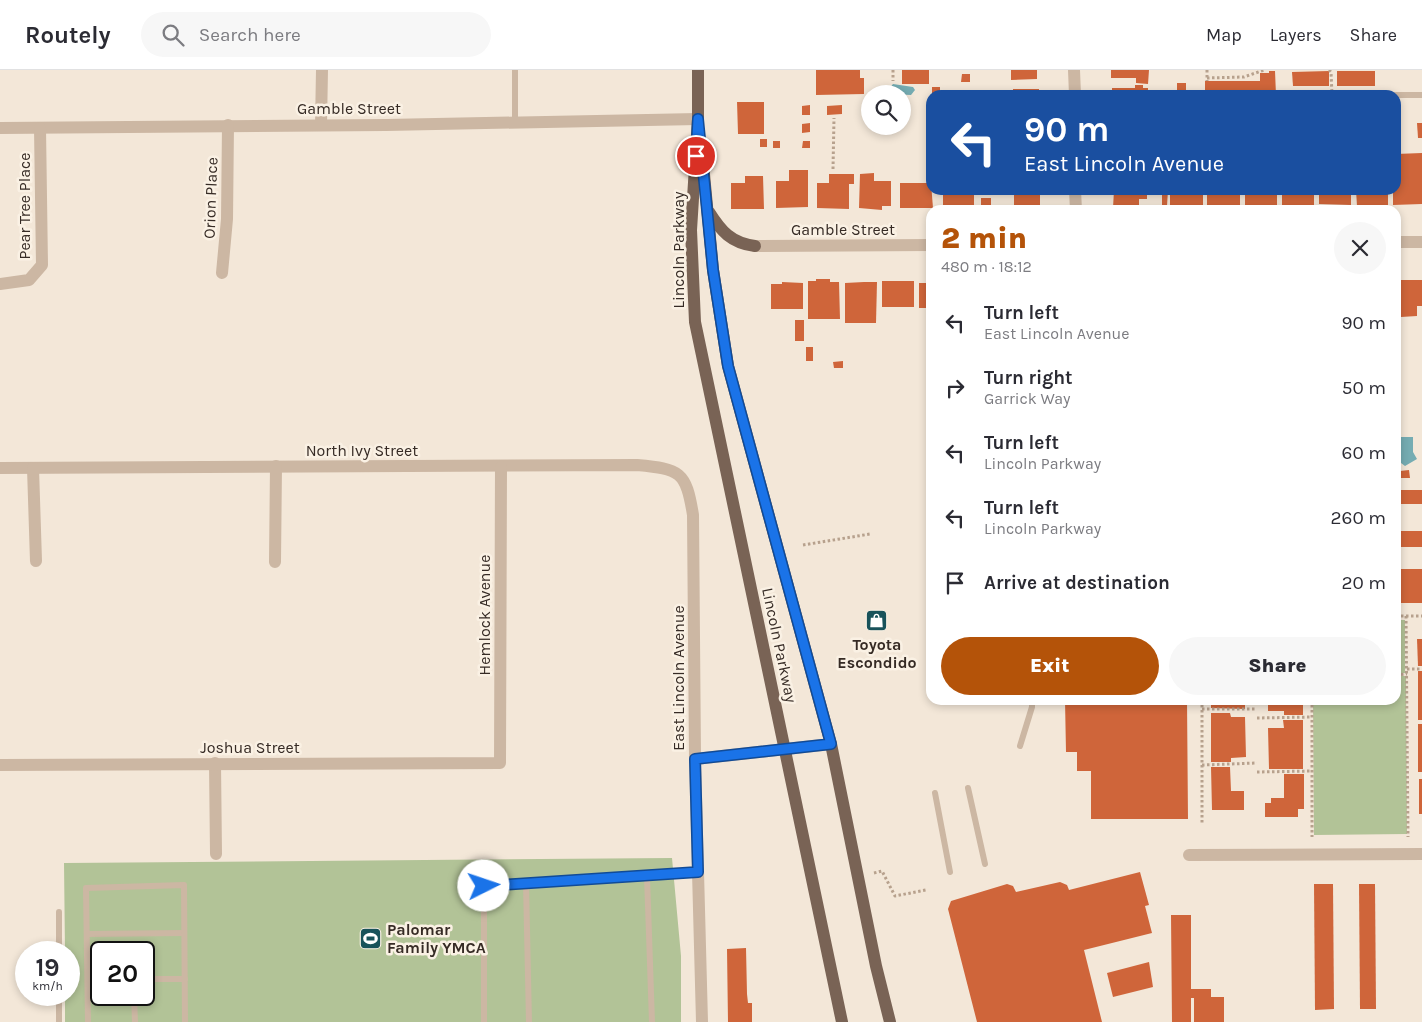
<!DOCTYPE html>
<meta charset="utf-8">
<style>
body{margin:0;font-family:Karla,sans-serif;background:#f7f7f7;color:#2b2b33;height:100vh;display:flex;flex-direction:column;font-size:19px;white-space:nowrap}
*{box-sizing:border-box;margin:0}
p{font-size:16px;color:#7c7c81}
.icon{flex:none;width:28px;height:28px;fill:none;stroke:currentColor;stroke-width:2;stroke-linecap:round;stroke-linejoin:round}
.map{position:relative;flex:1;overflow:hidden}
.drawer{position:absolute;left:926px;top:135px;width:475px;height:500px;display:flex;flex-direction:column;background:#fff;border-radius:15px;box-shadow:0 2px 8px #0003}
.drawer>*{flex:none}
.top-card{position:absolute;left:926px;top:20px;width:475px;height:105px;border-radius:15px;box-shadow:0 2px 8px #0003;background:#1a4fa0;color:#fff;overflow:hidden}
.buttons{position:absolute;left:861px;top:15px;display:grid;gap:10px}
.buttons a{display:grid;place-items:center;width:50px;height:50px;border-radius:50%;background:#fff;box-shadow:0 2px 8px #0003;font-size:25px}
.speed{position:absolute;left:15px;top:871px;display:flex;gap:10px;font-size:25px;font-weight:700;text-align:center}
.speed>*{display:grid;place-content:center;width:65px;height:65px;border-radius:50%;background:#fff;box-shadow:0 2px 8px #0003;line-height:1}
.speed small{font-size:12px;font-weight:400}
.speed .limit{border:2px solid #111;border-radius:8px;background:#fff;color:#111}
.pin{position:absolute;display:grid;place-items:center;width:42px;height:42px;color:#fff;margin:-21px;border:2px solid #fff;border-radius:50%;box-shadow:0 1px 5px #0007}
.me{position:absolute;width:55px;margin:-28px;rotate:86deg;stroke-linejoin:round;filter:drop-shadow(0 0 4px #0008)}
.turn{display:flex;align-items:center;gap:18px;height:105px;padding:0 15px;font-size:22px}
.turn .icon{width:65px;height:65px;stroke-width:2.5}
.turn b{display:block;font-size:35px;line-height:42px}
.round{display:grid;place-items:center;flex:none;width:52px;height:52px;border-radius:26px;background:#f7f7f7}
.overview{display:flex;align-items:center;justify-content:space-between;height:85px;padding:0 15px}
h1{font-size:30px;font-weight:800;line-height:38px;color:#b45309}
.cta{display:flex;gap:10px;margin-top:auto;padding:10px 15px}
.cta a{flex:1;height:58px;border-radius:30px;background:#b45309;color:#fff;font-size:20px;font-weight:800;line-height:58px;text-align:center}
.cta a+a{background:#f7f7f7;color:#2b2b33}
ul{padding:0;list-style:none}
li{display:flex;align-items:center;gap:15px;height:65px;padding:0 15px}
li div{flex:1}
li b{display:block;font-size:19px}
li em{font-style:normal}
header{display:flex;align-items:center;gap:30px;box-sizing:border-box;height:70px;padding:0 25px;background:#fff;border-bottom:1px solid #e1e1e2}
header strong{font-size:24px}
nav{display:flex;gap:28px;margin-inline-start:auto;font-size:18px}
.search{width:350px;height:45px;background:#f7f7f7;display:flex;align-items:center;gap:12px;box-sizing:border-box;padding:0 18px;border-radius:28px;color:#7c7c81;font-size:19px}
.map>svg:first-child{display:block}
.green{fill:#b2c397;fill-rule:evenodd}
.water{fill:#75acb2}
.building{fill:#cf653a}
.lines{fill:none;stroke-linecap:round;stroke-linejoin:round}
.path{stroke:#b7a18d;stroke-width:3;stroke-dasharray:2.5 2.5;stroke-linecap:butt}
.lane{stroke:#ccb7a3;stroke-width:6}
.street{stroke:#ccb7a3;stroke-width:12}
.primary{stroke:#796355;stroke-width:12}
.route-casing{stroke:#114b97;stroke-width:12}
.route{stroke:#1a73e8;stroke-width:9}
.labels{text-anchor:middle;stroke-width:5;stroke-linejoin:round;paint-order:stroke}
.street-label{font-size:16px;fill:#362b25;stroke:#faf1e4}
.poi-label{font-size:16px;font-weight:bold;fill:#362b25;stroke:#faf1e4}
</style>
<header>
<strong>Routely</strong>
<div class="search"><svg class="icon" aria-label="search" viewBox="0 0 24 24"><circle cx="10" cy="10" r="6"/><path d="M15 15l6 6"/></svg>Search here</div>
<nav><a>Map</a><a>Layers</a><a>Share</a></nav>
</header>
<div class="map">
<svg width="1422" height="952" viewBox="0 0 1422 952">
<rect width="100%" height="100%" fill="#f3e7d8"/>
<g class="green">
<rect x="1396" y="550" width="9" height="53"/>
<polygon points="1396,606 1406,606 1407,764 1314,765 1313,630 1396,630"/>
<path d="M672,788L681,886V952H65V925H69V882H65L64,793ZM101,882H144V925H101Z"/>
</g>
<g class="water">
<polygon points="893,14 913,17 915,20 911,25 890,24 889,19"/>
<polygon points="1401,367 1413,367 1413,382 1417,389 1405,396 1397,390 1400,384"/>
</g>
<g class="building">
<polygon points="816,0 860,0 860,8 864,8 864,24 816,25"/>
<rect x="902" y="0" width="27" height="14"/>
<polygon points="1011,0 1037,0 1037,9 1011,10"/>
<polygon points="1111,0 1149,0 1148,14 1136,13 1136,8 1111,8"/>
<polygon points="1269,1 1275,1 1276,25 1205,25 1205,11 1260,11 1260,3 1269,3"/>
<polygon points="1329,1 1329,16 1293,16 1292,2"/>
<rect x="1337" y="1" width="38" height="15"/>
<polygon points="962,4 970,4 970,12 961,12"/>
<rect x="1177" y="13" width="9" height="12"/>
<polygon points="1135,15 1143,15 1143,18 1148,18 1148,25 1112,25 1112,18 1135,18"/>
<rect x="932" y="17" width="8" height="8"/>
<rect x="1013" y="19" width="26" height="6"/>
<polygon points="737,32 764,32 764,64 738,64"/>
<polygon points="810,35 810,45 802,45 802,36"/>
<polygon points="842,35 842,44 827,45 827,36"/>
<polygon points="810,53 810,62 802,63 802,54"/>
<polygon points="1417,53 1422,53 1422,68 1418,68"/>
<rect x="760" y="69" width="7" height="8"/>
<rect x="773" y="71" width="7" height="7"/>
<polygon points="803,71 810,71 810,78 802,78"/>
<polygon points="1422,83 1422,134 1393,135 1393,120 1396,120 1396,84"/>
<polygon points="789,100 808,100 808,137 776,138 776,111 789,111"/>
<polygon points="874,103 874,111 891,111 891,136 882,136 882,140 859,138 860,104"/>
<polygon points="829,104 854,104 854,114 849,114 849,139 817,138 817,113 829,113"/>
<polygon points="745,106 763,106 764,139 731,139 731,113 745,113"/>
<polygon points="900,113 931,113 933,138 900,138"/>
<polygon points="943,120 974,120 974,136 963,136 963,139 943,137"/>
<polygon points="1004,120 1040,120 1040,138 1009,140 1009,136 1014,136 1014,123 1004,123"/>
<polygon points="1114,120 1147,120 1147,129 1139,129 1139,138 1113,138"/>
<polygon points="1162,120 1168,120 1167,136 1162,136"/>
<rect x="1170" y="120" width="33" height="15"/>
<rect x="1207" y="120" width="33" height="16"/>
<rect x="1245" y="120" width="32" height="15"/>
<polygon points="1282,120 1314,120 1314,136 1282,137"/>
<polygon points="1319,120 1351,120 1351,135 1319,134"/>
<polygon points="1356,120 1388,120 1388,135 1357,136"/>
<rect x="981" y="128" width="10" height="12"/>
<polygon points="816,209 830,209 830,212 839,212 840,249 808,249 808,211 816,211"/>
<polygon points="1401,210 1422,210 1422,236 1417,236 1417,246 1401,247"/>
<rect x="882" y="211" width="32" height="26"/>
<polygon points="782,212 803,213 803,239 771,239 771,214 782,214"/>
<polygon points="864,212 877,212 876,253 845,253 845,213"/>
<rect x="919" y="213" width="12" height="25"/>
<rect x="795" y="250" width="9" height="21"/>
<rect x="806" y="277" width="7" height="14"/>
<polygon points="843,291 843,298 834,298 833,292"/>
<polygon points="1409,400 1410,408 1400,408 1400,401"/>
<rect x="1396" y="420" width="26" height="14"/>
<rect x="1396" y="461" width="26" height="16"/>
<rect x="1396" y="499" width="26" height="34"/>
<polygon points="1417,569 1422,569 1422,596 1418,596"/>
<rect x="1418" y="601" width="4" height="49"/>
<polygon points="1065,630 1187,630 1188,749 1091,749 1091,701 1077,701 1077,682 1066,682"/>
<polygon points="1211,630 1245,630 1245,639 1211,638"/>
<polygon points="1268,630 1303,630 1303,645 1284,645 1284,641 1268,641"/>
<polygon points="1211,643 1230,643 1231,647 1245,647 1246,687 1231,688 1231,692 1211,692"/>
<polygon points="1283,650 1303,650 1303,699 1269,699 1268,658 1284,658"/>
<rect x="1418" y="654" width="4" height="48"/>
<polygon points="1211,697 1230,697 1231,721 1244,721 1244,740 1212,740"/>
<polygon points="1284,704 1304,704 1304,739 1298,739 1298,747 1265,747 1265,733 1271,733 1271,728 1284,728"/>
<rect x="1419" y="709" width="3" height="35"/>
<polygon points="1140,802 1149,835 1145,836 1152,863 1084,880 1102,952 977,952 948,839 951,831 1007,814 1013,816 1016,822 1060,812 1067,815 1069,820"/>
<polygon points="1314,814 1333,814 1334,939 1315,940"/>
<polygon points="1359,814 1375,814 1376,939 1360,939"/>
<polygon points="1171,845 1191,845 1191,919 1211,919 1211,927 1224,927 1224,952 1194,952 1194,928 1191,928 1191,952 1172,952"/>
<polygon points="746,878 747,924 748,933 752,933 752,952 728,952 727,879"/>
<polygon points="1149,892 1153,917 1113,927 1107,903"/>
</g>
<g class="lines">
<g class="path">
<polyline points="893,0 893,11"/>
<polyline points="1207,0 1207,11"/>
<polyline points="1329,0 1331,2 1332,25"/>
<polyline points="1207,8 1244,7 1264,0"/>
<polyline points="833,99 834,48"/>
<polyline points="803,475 870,464"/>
<polyline points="1396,546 1422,546"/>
<polyline points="1406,546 1408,767"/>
<polyline points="1407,599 1422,599"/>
<polyline points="1396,605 1407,604"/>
<polyline points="1202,630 1202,754"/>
<polyline points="1312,630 1312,767"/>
<polyline points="1202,639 1257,639"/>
<polyline points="1257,648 1312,647"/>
<polyline points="1202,695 1257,693"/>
<polyline points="1257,702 1312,701"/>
<polyline points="874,803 882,801 895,826 926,820"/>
</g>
<g class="lane">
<polyline points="1396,25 1422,25"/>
<polyline points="515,52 515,0"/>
<polyline points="1020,676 1032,637 1032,630"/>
<polyline points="968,718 985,794"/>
<polyline points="935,723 950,802"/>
<polyline points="647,806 652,952"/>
<polyline points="526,813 529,952"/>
<polyline points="87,864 184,863"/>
<polyline points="59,882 59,842"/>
<polyline points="88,909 101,909"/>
<polyline points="144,909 185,909"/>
<polyline points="134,925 135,952"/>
<polyline points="59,952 59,925"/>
<polyline points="88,952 86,818 184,815 185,952"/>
<polyline points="484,952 484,816 698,802"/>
</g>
<g class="street">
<polyline points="1074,0 1075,25"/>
<polyline points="321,55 322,0"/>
<polyline points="0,58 386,55 698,49"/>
<polyline points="1075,120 1076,140"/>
<polyline points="1396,172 1422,172"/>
<polyline points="755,176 931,175"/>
<polyline points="222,203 227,149 228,55"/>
<polyline points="0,214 29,210 42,195 40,58"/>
<path d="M0,398L637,395C680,399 686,401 693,445L695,689L702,952"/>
<polyline points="33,398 36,491"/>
<polyline points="275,492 276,396"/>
<polyline points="695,689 831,674"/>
<polyline points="215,693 216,784"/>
<polyline points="0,695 500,693 501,397"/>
<polyline points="1189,785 1422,784"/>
</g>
<g class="primary">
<polyline points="698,0 698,49 691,160 695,252 842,952"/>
<polyline points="702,83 713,200 728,296 831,674 876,896 890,952"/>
<path d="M709,142C721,161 731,173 755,176"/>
</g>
</g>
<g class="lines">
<defs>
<polyline id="route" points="484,816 698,802 695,689 831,674 728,296 713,200 698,49 696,86"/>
</defs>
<use href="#route" class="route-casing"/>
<use href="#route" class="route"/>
</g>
<defs>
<symbol id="shop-square" viewBox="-11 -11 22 22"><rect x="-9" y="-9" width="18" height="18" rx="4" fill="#18525a" stroke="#faf1e4"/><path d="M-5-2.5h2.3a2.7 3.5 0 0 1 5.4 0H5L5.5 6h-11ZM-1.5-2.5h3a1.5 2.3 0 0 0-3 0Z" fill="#fff"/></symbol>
<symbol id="stadium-square" viewBox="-11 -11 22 22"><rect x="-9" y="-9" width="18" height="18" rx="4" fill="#18525a" stroke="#faf1e4"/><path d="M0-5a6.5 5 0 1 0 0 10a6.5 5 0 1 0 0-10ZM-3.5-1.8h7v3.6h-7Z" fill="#fff"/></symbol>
</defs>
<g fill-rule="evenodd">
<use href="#shop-square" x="864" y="538" width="25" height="25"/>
<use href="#stadium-square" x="358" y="856" width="25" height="25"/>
</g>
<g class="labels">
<g class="street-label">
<text x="349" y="44">Gamble Street</text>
<text transform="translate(210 128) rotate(-88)" y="6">Orion Place</text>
<text transform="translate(24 136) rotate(-90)" y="6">Pear Tree Place</text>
<text x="843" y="165">Gamble Street</text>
<text transform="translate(678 180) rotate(-90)" y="6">Lincoln Parkway</text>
<text x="362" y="386">North Ivy Street</text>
<text transform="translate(484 545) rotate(-90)" y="6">Hemlock Avenue</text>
<text transform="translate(780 575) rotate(78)" y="6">Lincoln Parkway</text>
<text transform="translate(678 608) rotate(-90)" y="6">East Lincoln Avenue</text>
<text x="250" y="683">Joshua Street</text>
</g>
<g class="poi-label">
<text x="877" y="580">Toyota<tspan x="877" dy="18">Escondido</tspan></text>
<text x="387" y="865" text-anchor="start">Palomar<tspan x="387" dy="18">Family YMCA</tspan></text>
</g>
</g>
</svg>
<div class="buttons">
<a><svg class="icon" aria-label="search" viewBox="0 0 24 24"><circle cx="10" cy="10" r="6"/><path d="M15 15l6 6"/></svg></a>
</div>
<div class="speed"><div>19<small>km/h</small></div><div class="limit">20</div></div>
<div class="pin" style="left:696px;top:86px;background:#d93025"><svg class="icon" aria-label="arrive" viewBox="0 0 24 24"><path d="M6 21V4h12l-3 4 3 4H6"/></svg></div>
<svg class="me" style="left:484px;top:816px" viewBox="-20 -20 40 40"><circle r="19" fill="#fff"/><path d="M0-13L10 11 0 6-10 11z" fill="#1a73e8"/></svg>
<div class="top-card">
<div class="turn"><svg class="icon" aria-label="left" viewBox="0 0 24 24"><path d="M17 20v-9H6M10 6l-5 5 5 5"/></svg><div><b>90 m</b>East Lincoln Avenue</div></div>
</div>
<section class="drawer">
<div class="overview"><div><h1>2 min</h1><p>480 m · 18:12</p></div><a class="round"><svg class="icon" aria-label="close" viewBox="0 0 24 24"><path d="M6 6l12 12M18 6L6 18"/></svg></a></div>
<ul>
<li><svg class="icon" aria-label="left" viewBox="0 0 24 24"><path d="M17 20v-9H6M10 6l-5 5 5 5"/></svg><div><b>Turn left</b><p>East Lincoln Avenue</p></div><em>90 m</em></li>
<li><svg class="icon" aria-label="right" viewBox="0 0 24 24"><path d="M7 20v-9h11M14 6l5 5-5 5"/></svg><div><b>Turn right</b><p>Garrick Way</p></div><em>50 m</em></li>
<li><svg class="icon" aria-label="left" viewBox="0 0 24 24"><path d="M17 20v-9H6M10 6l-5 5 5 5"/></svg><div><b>Turn left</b><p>Lincoln Parkway</p></div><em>60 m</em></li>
<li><svg class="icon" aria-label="left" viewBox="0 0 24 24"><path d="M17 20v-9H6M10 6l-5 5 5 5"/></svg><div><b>Turn left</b><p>Lincoln Parkway</p></div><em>260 m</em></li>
<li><svg class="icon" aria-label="arrive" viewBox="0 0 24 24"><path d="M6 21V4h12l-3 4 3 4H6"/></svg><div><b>Arrive at destination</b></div><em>20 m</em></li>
</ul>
<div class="cta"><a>Exit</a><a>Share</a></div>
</section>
</div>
